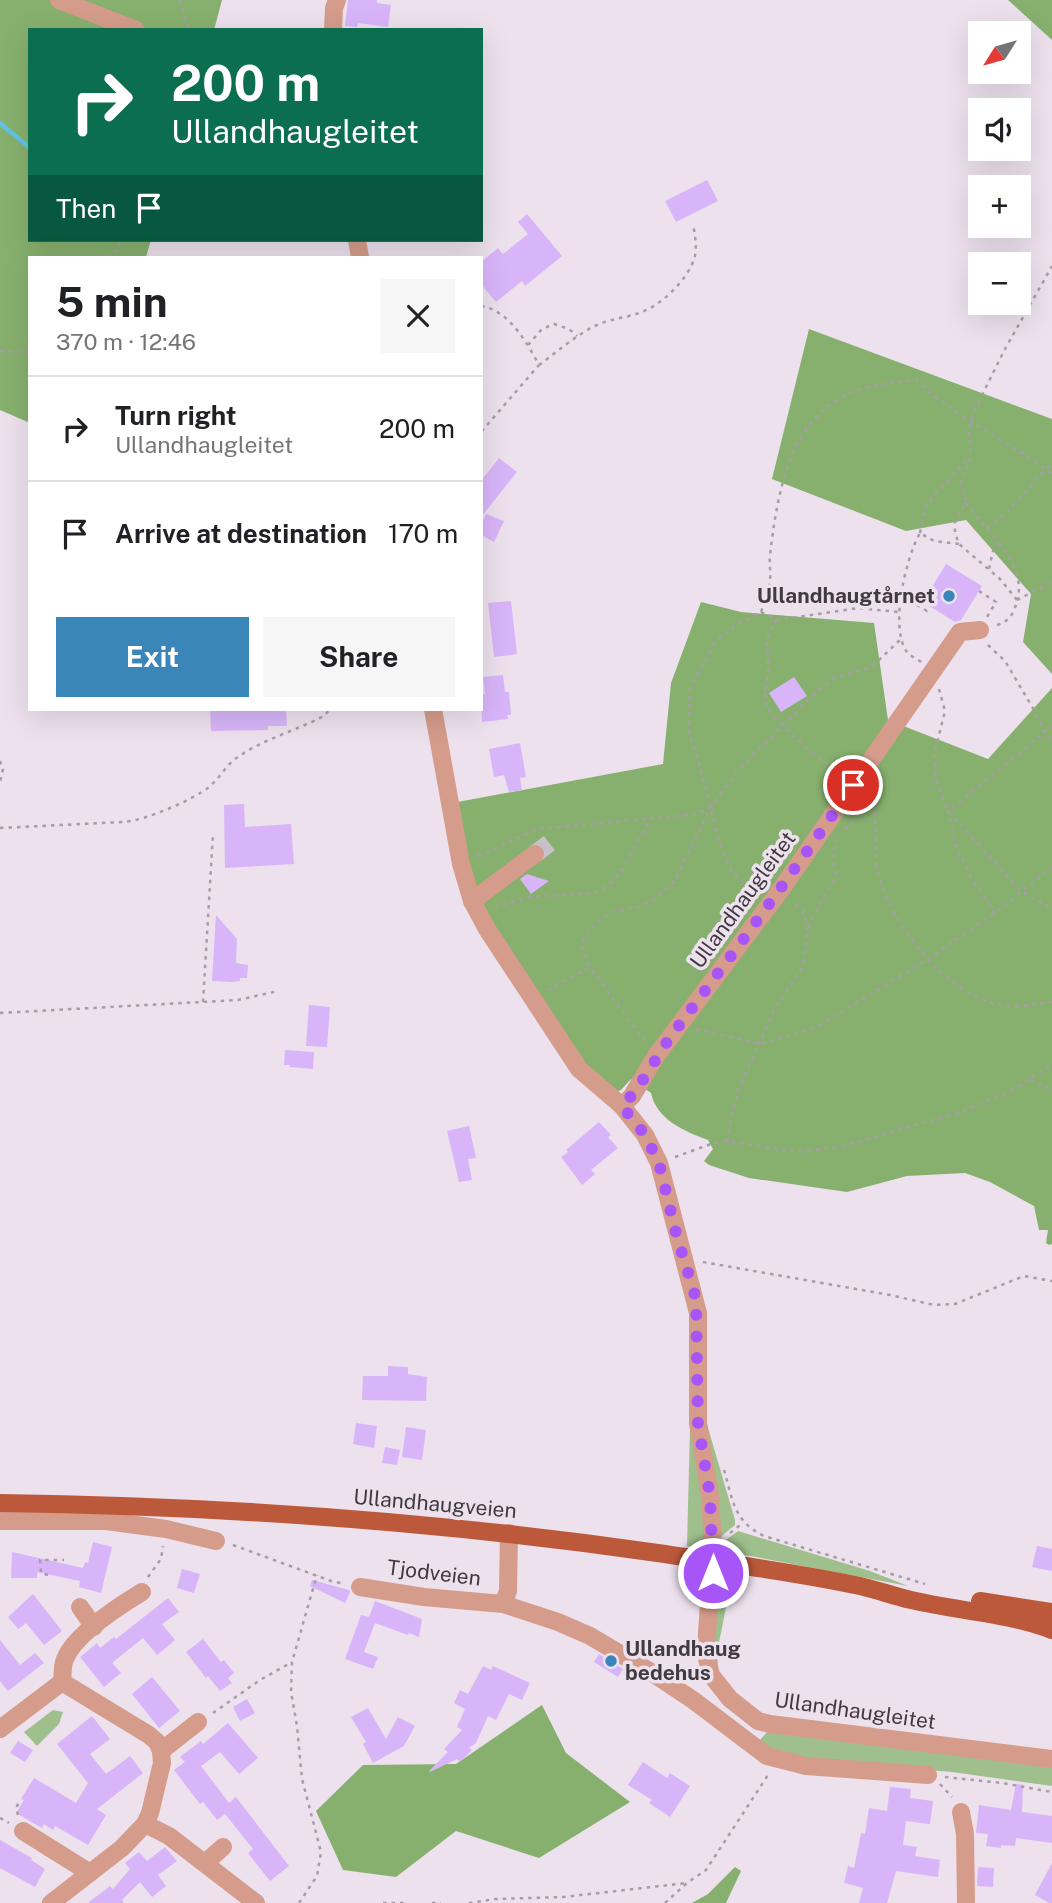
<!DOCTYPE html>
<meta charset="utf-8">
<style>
body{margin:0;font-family:"Public Sans",sans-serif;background:#f6f6f6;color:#202124;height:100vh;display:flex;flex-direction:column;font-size:26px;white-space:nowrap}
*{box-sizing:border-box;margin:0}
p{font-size:23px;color:#757577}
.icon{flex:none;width:38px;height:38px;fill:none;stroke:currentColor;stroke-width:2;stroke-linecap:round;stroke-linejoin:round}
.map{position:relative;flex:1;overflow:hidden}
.drawer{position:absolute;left:28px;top:256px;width:455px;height:455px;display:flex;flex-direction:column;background:#fff;border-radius:0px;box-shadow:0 7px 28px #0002}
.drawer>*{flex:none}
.guide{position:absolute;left:28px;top:28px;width:455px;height:214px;border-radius:0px;box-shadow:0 7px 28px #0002;background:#0b6e4f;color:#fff;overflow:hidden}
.needle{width:46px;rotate:233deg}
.buttons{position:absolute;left:968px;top:21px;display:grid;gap:14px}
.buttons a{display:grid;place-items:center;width:63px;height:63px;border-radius:0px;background:#fff;box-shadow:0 7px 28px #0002;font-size:35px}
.pin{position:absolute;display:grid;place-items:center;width:60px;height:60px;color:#fff;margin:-30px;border:4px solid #fff;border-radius:50%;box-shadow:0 2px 7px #0007}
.me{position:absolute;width:77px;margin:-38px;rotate:0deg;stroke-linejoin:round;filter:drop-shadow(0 0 5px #0008)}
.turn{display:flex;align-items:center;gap:24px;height:147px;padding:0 28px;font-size:32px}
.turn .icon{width:91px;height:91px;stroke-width:2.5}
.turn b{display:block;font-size:49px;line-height:60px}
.then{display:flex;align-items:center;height:66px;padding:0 28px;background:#0003;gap:14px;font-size:26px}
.round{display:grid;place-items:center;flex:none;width:74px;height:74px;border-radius:0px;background:#f6f6f6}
.overview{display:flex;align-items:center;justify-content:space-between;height:119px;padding:0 28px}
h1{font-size:42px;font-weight:700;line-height:52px}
.cta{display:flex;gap:14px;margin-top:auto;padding:14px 28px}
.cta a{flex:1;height:80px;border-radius:0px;background:#3a86b9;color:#fff;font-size:28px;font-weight:700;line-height:80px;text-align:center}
.cta a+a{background:#f6f6f6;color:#202124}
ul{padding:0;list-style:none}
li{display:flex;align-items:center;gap:21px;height:105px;padding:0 28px;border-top:2px solid #e0e0e0}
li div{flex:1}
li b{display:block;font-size:26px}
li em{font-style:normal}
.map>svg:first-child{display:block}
.green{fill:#9fc08d}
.forest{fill:#87b06e}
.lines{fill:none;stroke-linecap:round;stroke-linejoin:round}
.stream{stroke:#63c3e4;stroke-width:4.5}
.building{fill:#d8b5f9}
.minor-tunnel{stroke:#cac0ca;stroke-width:18;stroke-dasharray:18 9;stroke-linecap:butt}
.path{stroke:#a69da6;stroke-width:2.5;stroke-dasharray:3.5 5;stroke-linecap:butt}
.minor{stroke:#d59c8b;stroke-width:18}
.major{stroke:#bd593b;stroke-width:18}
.route{stroke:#a855f7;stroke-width:12;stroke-dasharray:0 21.6}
.poi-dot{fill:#3a86b9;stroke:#ece1ed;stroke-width:2.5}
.labels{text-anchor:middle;stroke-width:7;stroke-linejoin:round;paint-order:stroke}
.poi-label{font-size:21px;font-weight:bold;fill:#403b40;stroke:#ece1ed;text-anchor:end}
.street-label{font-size:21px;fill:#403b40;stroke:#ece1ed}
</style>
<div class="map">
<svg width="1052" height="1903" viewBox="0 0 1052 1903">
<rect width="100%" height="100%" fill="#ece1ed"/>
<g class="green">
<polygon points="706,1421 735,1520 735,1525 719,1538"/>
<polygon points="692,1427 695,1444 708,1549 687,1546 690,1428"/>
<polygon points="738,1531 870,1571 908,1586 719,1550 719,1545"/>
<polygon points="719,1572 740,1575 740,1582 732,1590 727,1602 717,1653 718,1666 713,1655"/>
<polygon points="53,1710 63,1712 59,1724 37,1746 24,1732"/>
<polygon points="767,1732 1052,1766 1052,1786 952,1772 784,1758 759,1741"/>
</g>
<g class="forest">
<polygon points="0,0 222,0 214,30 30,30 30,240 151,240 146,257 30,257 30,423 0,410"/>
<polygon points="1008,0 1052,0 1052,40"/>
<polygon points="809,329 1052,419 1052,674 1023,642 1031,594 966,520 906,531 772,479"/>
<path d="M701,602L741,612L874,623L888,720L988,759L1052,688V1244L1049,1245L1046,1243L1048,1230H1039L1034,1206L990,1182L965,1173L907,1176L847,1192L749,1178L709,1165L704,1161L713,1149L708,1140C684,1131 657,1120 651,1093L631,1079L621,1090L615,1092L594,1076L486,913L468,870L452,803L663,764L671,683Z"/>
<polygon points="542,1705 566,1753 630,1802 539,1858 456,1831 396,1877 343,1870 316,1811 363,1765 456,1764"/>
<polygon points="735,1867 741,1871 726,1903 692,1903 708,1894"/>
</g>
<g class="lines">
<polyline class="stream" points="0,123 30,148"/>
</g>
<g class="building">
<polygon points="348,0 377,0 377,3 391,5 388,27 358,23 357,27 345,26"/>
<polygon points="707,180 718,201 676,222 665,201"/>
<polygon points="527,214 562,256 525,286 522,281 496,302 481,284 481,262 498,248 503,254 528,234 518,222"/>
<polygon points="499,458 517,472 481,517 481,481"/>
<polygon points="486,514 504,521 494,542 481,535 481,525"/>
<polygon points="946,564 982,586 961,620 955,622 923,602"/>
<polygon points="511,601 517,654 494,657 488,603"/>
<polygon points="503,675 505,692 509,692 511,715 507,715 508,719 482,722 481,694 485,694 483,677"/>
<polygon points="794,677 807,696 781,712 769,693"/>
<polygon points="210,709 286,709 287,726 268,726 268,730 211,731"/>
<polygon points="520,743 526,777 520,778 522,790 509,792 504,775 494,777 489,749"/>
<polygon points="244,804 245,827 291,824 294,864 225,868 224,805"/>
<polygon points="527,874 549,881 531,894 520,879"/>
<polygon points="216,915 237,939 236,963 248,965 247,978 240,978 240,981 231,982 212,981"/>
<polygon points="309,1005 330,1007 327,1047 306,1046"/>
<polygon points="285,1050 314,1052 313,1069 290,1067 290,1065 284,1065"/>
<polygon points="599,1122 611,1135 608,1137 618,1148 591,1170 595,1174 582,1185 561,1157 568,1152 566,1150"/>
<polygon points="469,1126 476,1158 468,1159 472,1180 459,1182 447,1131"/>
<polygon points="388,1366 408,1367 408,1374 427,1377 426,1401 362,1400 363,1376 388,1376"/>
<polygon points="356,1423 377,1426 374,1448 353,1444"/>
<polygon points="406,1427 426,1430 422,1460 402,1457"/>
<polygon points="385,1447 400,1450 397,1465 382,1463"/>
<polygon points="93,1542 112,1547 101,1593 79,1587 80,1581 37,1572 37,1578 11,1578 12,1552 83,1568 85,1562 88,1563"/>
<polygon points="1037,1546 1052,1549 1052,1571 1032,1567"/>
<polygon points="182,1569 200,1574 194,1593 177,1588"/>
<polygon points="312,1580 349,1590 350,1592 345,1603 310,1586"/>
<polygon points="33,1594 62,1631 44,1645 26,1623 18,1629 8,1617"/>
<polygon points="168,1598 179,1612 162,1624 175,1640 157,1655 143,1638 112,1663 121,1673 104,1687 80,1657 97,1643 100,1648 114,1637 116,1639"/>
<polygon points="375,1601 422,1619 419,1637 409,1633 408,1635 375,1623 364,1652 378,1657 373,1669 345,1659 361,1615 369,1617"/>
<polygon points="203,1639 221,1662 224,1660 234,1673 228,1678 232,1683 220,1691 208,1676 206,1678 186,1652"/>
<polygon points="0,1640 20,1665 35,1653 44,1663 8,1691 0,1681"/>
<polygon points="599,1654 623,1669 618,1677 594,1662"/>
<polygon points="483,1666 491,1670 493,1666 530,1683 522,1700 509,1694 496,1720 488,1716 476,1743 469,1748 472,1750 460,1762 457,1759 430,1772 429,1771 448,1752 444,1749 462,1730 457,1727 465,1709 454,1703 460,1690 468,1694"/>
<polygon points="152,1677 180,1711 159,1728 132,1694"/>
<polygon points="247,1699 255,1713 240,1721 233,1707"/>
<polygon points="368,1708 386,1739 398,1717 415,1726 404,1746 373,1763 363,1744 366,1742 351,1717"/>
<polygon points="92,1716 110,1739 90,1754 106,1774 130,1756 143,1773 97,1809 106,1815 88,1845 55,1826 53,1830 44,1824 42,1828 16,1813 24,1800 21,1799 34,1778 76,1803 88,1783 57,1744"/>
<polygon points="228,1723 258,1758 239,1774 220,1752 201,1766 229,1803 236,1797 289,1866 270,1881 248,1853 253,1849 225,1814 217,1820 203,1802 200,1804 174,1770 185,1762 180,1757 201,1741 203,1744"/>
<polygon points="18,1741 33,1750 25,1762 10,1753"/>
<polygon points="643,1762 667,1778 670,1773 690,1786 670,1817 649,1803 652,1800 628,1785"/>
<polygon points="1016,1784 1023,1785 1022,1812 1052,1816 1052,1843 1016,1838 1015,1846 1001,1845 1001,1848 986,1846 988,1834 976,1833 979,1805 1011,1810"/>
<polygon points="890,1787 911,1789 910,1798 933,1801 930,1824 906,1821 903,1845 917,1847 915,1856 940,1860 938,1877 896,1871 887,1903 859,1903 863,1888 844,1883 848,1866 854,1868 861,1833 865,1834 869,1808 887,1811"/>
<polygon points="0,1840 32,1858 31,1860 45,1869 35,1887 0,1868"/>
<polygon points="165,1847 177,1861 158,1875 166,1886 152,1897 140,1882 122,1900 124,1903 88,1903 110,1886 113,1889 130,1869 125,1863 139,1852 147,1861"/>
<polygon points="1052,1863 1052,1903 1049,1903 1035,1895"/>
<polygon points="978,1867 994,1868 993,1887 977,1886"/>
</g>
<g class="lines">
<polyline class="minor-tunnel" points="535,854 552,841"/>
<g class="path">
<polyline points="180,0 189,30"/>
<polyline points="107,257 119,248 119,240"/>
<path d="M481,306C509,310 527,343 539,365L481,432"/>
<polyline points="528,345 542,329 554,324 569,329 577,336"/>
<polyline points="0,351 30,352"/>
<path d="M539,365C558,351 576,335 597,325C610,319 625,318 639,313C661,306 689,279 695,256C697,246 695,235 693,224"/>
<polyline points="966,503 999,543 993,551 989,569"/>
<polyline points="987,528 1007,512 1052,463"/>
<polyline points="920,533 925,509 932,497 968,459"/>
<path d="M999,543C1011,559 1024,580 1017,600"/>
<polyline points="979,591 996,602 987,617"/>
<polyline points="901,599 910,601 927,611 930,607"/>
<polyline points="1017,600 1052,582"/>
<polyline points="761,612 777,620 858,608 898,612"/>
<path d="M777,620C763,639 768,644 768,666C769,679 763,690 766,704C770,722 825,761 841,775"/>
<path d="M997,625C1009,622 1015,612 1017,600L1000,579L959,544L955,533V522L966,502L961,481L971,456L969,431L973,413L1005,349L1052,266"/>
<polyline points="988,645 1005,661 1034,710 1045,733 1052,741"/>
<path d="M921,662C917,659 910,656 907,652C889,628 906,557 920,533L934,541L959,544"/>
<polyline points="939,689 945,711 934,756 936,779 948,811 1022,892 1052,909"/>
<polyline points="0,761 3,769 0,782"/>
<path d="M876,795C875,817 874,856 879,876C891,926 953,1003 1009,1006C1023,1007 1038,1003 1052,1002"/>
<path d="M0,828L123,822C144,821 193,800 209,787C219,779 225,767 235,759C261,740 295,731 324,716L330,709"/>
<polyline points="845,829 876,795 870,793"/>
<polyline points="478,856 538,829 696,814 711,807"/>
<path d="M756,894L732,872L721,848L697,755L689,735L690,688L716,641L735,626L761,612C764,602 769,591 770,581C771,572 769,564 770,555C777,497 788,421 848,394C869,384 893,383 916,380C956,419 1008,440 1052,474"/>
<polyline points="495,907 528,897 595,893 608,886 624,867 650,819"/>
<polyline points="995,913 971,877 957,849 948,811 1052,726"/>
<polyline points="808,927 836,876 832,855 836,840"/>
<polyline points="548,990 590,967"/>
<polyline points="203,1002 213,834"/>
<polyline points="0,1013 238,1000 278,991"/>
<polyline points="696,1029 760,1044 815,1028 928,959 995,913 1052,867"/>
<polyline points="645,1041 590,967 582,948 584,938 596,923 610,912 638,907 654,899 674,882 711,807 737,771 819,689 835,677 866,669 877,662 903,637"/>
<polyline points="1030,1080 1052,1090"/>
<polyline points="728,1141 731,1118 738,1091 773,1012 803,966 808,927 803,911 793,901"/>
<polyline points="675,1157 711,1144 728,1141 796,1152 839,1147 958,1113 1007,1093 1052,1065"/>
<polyline points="703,1262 890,1295 934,1305 955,1304 1024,1276 1052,1281"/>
<path d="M724,1470C733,1500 733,1521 764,1536L925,1584"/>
<polyline points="730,1533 743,1523"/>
<polyline points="233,1545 331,1581 345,1584"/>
<polyline points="48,1575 41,1573 40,1560 64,1560"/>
<polyline points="148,1577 161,1559 163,1546"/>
<polyline points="213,1713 260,1680 292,1662"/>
<polyline points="945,1777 1002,1783 1052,1792"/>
<polyline points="940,1784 952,1797"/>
<polyline points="18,1815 16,1808 19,1802"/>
<polyline points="0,1818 9,1823"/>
<polyline points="299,1903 317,1876 321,1852 302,1779 297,1726 291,1692 292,1662 317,1575"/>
<polyline points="383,1903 405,1903"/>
<polyline points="432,1903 441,1903"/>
<polyline points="469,1903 495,1899 563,1897 687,1883"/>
<polyline points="665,1903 687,1883 706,1870 768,1775"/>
</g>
<g class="minor">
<polyline points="59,0 136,30"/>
<polyline points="333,30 334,8 337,0"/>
<polyline points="357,240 360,257"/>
<polyline points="433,709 461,864 472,901 487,929 579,1069 622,1106 645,1135 659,1163 698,1313 698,1423 710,1496 713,1546 706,1647 707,1659 711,1675 730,1699 758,1721 770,1724 1052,1759"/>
<polyline points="472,901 535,854"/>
<polyline points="622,1106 632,1096 656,1056 782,888 960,632 980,630"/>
<polyline points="0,1521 106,1521 166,1529 216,1541"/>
<polyline points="360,1587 424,1597 503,1604 558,1622 590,1636 651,1672 693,1700 767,1756 806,1766 928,1775"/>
<polyline points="503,1604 508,1591 509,1533"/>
<polyline points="80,1607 94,1627"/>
<polyline points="62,1682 149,1735 157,1742 161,1751 198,1722"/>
<path d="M0,1729L62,1682C63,1674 62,1666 65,1659C75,1634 119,1606 142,1592"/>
<polyline points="961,1812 965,1834 966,1903"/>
<polyline points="145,1824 169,1836 256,1903"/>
<polyline points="23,1831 90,1873"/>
<polyline points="205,1863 223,1847"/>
<polyline points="51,1903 122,1848 145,1824 150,1813 162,1763 161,1751"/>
</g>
<g class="major">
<path d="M0,1503C222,1506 445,1522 665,1554C730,1564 795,1572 860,1586C877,1590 894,1596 911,1600C958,1611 1007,1613 1052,1630"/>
<polyline points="980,1601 1052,1612"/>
</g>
</g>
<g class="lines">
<path class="route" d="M713,1573L710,1496L698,1423L696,1299L676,1233L659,1163L645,1135L622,1106C643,1085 656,1056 674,1032C735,951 796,869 853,785"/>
</g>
<g class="poi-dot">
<circle cx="949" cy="596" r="7"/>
<circle cx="611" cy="1661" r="7"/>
</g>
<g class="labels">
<g class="poi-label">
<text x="935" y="603">Ullandhaugtårnet</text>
<text x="625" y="1656" text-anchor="start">Ullandhaug<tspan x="625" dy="24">bedehus</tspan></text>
</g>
<g class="street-label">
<text transform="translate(743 900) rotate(-54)" y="7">Ullandhaugleitet</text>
<text transform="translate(435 1504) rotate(5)" y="7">Ullandhaugveien</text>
<text transform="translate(434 1573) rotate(7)" y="7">Tjodveien</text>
<text transform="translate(855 1711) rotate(8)" y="7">Ullandhaugleitet</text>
</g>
</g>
</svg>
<div class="buttons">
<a><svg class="needle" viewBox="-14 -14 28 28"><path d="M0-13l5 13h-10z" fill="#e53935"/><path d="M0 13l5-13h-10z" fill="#757577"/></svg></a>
<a><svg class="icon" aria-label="sound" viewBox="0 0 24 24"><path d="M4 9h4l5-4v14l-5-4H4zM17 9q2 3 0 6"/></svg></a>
<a>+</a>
<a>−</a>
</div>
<div class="pin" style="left:853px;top:785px;background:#d93025"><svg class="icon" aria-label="arrive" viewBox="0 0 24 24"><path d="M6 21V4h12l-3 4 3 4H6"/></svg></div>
<svg class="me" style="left:713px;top:1573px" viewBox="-20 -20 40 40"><circle r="17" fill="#a855f7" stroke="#fff" stroke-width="3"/><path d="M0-11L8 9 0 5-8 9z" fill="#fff"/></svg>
<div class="guide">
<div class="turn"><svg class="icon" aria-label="right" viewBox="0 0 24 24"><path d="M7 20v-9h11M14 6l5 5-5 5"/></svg><div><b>200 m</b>Ullandhaugleitet</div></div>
<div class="then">Then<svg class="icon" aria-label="arrive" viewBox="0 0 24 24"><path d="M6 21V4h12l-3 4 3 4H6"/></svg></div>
</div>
<section class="drawer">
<div class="overview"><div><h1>5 min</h1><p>370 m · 12:46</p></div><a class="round"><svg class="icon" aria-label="close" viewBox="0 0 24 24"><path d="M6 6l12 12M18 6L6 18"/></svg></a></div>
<ul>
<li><svg class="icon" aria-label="right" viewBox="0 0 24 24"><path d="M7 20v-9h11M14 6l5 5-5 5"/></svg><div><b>Turn right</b><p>Ullandhaugleitet</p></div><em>200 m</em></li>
<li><svg class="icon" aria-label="arrive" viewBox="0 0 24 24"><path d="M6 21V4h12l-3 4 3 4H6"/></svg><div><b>Arrive at destination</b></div><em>170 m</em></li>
</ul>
<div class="cta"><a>Exit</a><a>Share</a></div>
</section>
</div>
